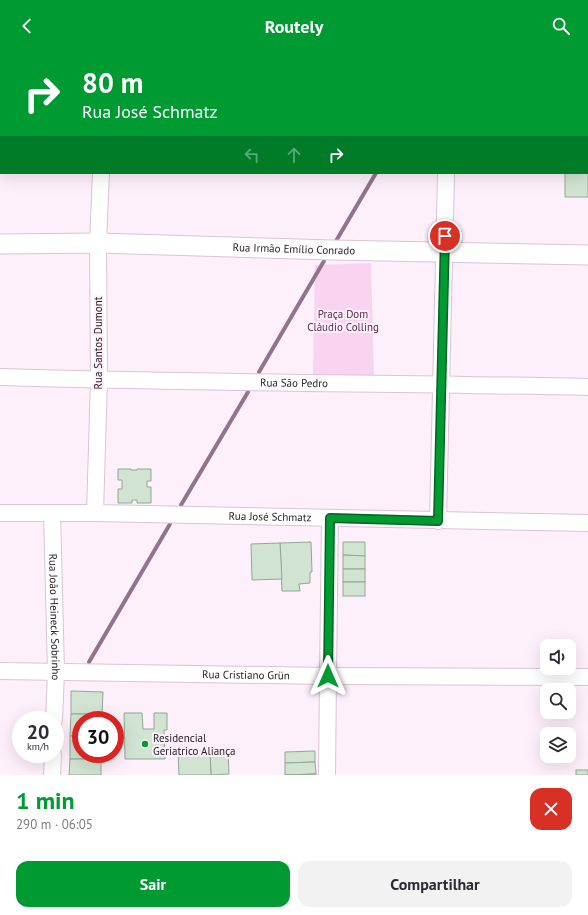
<!DOCTYPE html>
<html lang="pt">
<meta charset="utf-8">
<style>
body{margin:0;font-family:"PT Sans",sans-serif;background:#f2f2f3;color:#2b2b33;height:100vh;display:flex;flex-direction:column;font-size:15px;white-space:nowrap}
*{box-sizing:border-box;margin:0}
p{font-size:13px;color:#7c7c81}
.icon{flex:none;width:22px;height:22px;fill:none;stroke:currentColor;stroke-width:2;stroke-linecap:round;stroke-linejoin:round}
.map{position:relative;height:723px;overflow:hidden}
.sheet{display:flex;flex-direction:column;background:#fff;flex:1}
.sheet>*{flex:none}
.banner{position:absolute;left:0px;top:0px;width:588px;height:122px;box-shadow:0 4px 16px #0002;background:#009a33;color:#fff;overflow:hidden}
.controls{position:absolute;left:540px;top:587px;display:grid;gap:8px}
.controls a{display:grid;place-items:center;width:36px;height:36px;border-radius:8px;background:#fff;box-shadow:0 4px 16px #0002;font-size:20px}
.speed{position:absolute;left:12px;top:659px;display:flex;gap:8px;font-size:20px;font-weight:700;text-align:center}
.speed>*{display:grid;place-content:center;width:52px;height:52px;border-radius:50%;background:#fff;box-shadow:0 4px 16px #0002;line-height:1}
.speed small{font-size:10px;font-weight:400}
.speed .limit{border:6px solid #d22;background:#fff;color:#111}
.pin{position:absolute;display:grid;place-items:center;width:34px;height:34px;color:#fff;margin:-17px;border:2px solid #fff;border-radius:50%;box-shadow:0 1px 4px #0007}
.me{position:absolute;width:44px;margin:-22px;rotate:0deg;stroke-linejoin:round;filter:drop-shadow(0 0 3px #0008)}
.turn{display:flex;align-items:center;gap:14px;height:84px;padding:0 16px;font-size:18px}
.turn .icon{width:52px;height:52px;stroke-width:2.5}
.turn b{display:block;font-size:28px;line-height:34px}
.lanes{display:flex;align-items:center;height:38px;padding:0 16px;background:#0003;justify-content:center;gap:20px;direction:ltr}
.lanes .off{opacity:.35}
.round{display:grid;place-items:center;flex:none;width:42px;height:42px;border-radius:12px;background:#f2f2f3}
.overview{display:flex;align-items:center;justify-content:space-between;height:68px;padding:0 16px}
h1{font-size:24px;font-weight:800;line-height:30px;color:#009a33}
.cta{display:flex;gap:8px;margin-top:auto;padding:8px 16px}
.cta a{flex:1;height:46px;border-radius:12px;background:#009a33;color:#fff;font-size:16px;font-weight:800;line-height:46px;text-align:center}
.cta a+a{background:#f2f2f3;color:#2b2b33}
header{display:flex;justify-content:space-between;align-items:center;height:52px;padding:0 16px;background:#009a33;color:#fff;font-size:18px;font-weight:800}
.map>svg:first-child{display:block}
.green{fill:#f8d4f1}
.lines{fill:none;stroke-linecap:round;stroke-linejoin:round}
.stream{stroke:#91748c;stroke-width:4}
.building{fill:#d0e4d1;stroke:#93a694}
.minor-casing{stroke:#dac4d6;stroke-width:18}
.tertiary-casing{stroke:#dac4d6;stroke-width:21}
.minor{stroke:#fff;stroke-width:16}
.tertiary{stroke:#fff;stroke-width:19}
.route-casing{stroke:#006421;stroke-width:10}
.route{stroke:#009a33;stroke-width:7}
.poi-dot{fill:#009a33;stroke:#fdf0fa;stroke-width:1.5}
.labels{text-anchor:middle;stroke-width:4;stroke-linejoin:round;paint-order:stroke}
.street-label{font-size:11px;fill:#282027;stroke:#fdf0fa}
.park-label{font-size:11px;fill:#5a2a53;stroke:#fdf0fa}
.poi-label{font-size:11px;fill:#282027;stroke:#fdf0fa;text-anchor:start}
</style>
<header><svg class="icon" aria-label="back" viewBox="0 0 24 24"><path d="M15 5l-7 7 7 7"/></svg>Routely<svg class="icon" aria-label="search" viewBox="0 0 24 24"><circle cx="10" cy="10" r="6"/><path d="M15 15l6 6"/></svg></header>
<div class="map">
<svg width="588" height="723" viewBox="0 0 588 723">
<rect width="100%" height="100%" fill="#fdf0fa"/>
<polygon class="green" points="371,211 374,325 313,325 315,213"/>
<g class="lines">
<g class="stream">
<polyline points="447,1 447,0"/>
<polyline points="336,189 376,121"/>
<polyline points="259,320 324,209"/>
<polyline points="181,453 248,340"/>
<polyline points="89,610 170,472"/>
</g>
</g>
<g class="building">
<rect x="587" y="54" width="1" height="31"/>
<polygon points="587,113 588,113 588,145 565,145 565,121 587,121"/>
<polygon points="118,417 131,417 131,418 137,418 137,417 151,417 151,429 147,429 147,435 151,435 151,451 137,451 137,448 132,448 132,451 118,451 118,437 122,437 122,428 118,428"/>
<polygon points="311,490 312,520 310,520 310,531 299,532 300,539 282,539 280,491"/>
<polygon points="343,490 365,490 365,504 343,503"/>
<polygon points="280,491 282,527 252,528 251,492"/>
<polygon points="343,503 365,504 365,517 343,517"/>
<rect x="343" y="517" width="22" height="13"/>
<rect x="343" y="530" width="22" height="14"/>
<polygon points="71,639 103,640 102,662 71,662"/>
<polygon points="124,661 142,661 143,677 154,677 154,661 167,661 167,678 164,678 165,707 125,707"/>
<polygon points="71,662 102,662 102,668 81,668 81,684 70,684"/>
<polygon points="70,684 81,684 81,702 101,702 101,707 70,707"/>
<polygon points="228,698 229,722 211,723 210,699"/>
<polygon points="210,699 211,723 179,723 178,700"/>
<polygon points="315,699 315,710 285,711 285,700"/>
<polygon points="70,707 101,707 101,723 69,723"/>
<polygon points="315,710 316,722 285,723 285,711"/>
<rect x="576" y="718" width="12" height="5"/>
<polygon points="316,722 316,723 285,723"/>
</g>
<g class="lines">
<defs>
<g id="minor">
<polyline points="109,1 109,0"/>
<polyline points="254,1 254,0"/>
<polyline points="416,1 416,0"/>
<polyline points="550,1 550,0"/>
<polyline points="0,22 1,22"/>
<polyline points="587,33 588,33"/>
<path id="s1" d="M0,325C196,331 392,331 588,335"/>
<path id="s2" d="M0,461H95L588,471"/>
<path id="s3" d="M52,461L56,620L54,668"/>
<polyline points="95,461 99,328 98,191 101,121"/>
<polyline points="438,469 446,121"/>
<path id="s4" d="M0,619L328,624L588,625"/>
<polyline points="52,723 53,702"/>
<polyline points="327,723 328,624 330,466"/>
</g>
<g id="tertiary">
<path id="s5" d="M0,192L98,191L332,198L588,203"/>
</g>
</defs>
<use href="#minor" class="minor-casing"/>
<use href="#tertiary" class="tertiary-casing"/>
<use href="#minor" class="minor"/>
<use href="#tertiary" class="tertiary"/>
</g>
<g class="lines">
<defs>
<polyline id="route" points="328,624 330,466 438,469 445,184"/>
</defs>
<use href="#route" class="route-casing"/>
<use href="#route" class="route"/>
</g>
<circle class="poi-dot" cx="145" cy="692" r="4"/>
<g class="labels">
<g class="street-label">
<text dy="4" stroke="none"><textPath href="#s5" startOffset="294">Rua Irmão Emílio Conrado</textPath></text>
<text transform="translate(98 291) rotate(-90)" y="4">Rua Santos Dumont</text>
<text dy="4" stroke="none"><textPath href="#s1" startOffset="294">Rua São Pedro</textPath></text>
<text dy="4" stroke="none"><textPath href="#s2" startOffset="270">Rua José Schmatz</textPath></text>
<text dy="4" stroke="none"><textPath href="#s3" startOffset="104">Rua João Heineck Sobrinho</textPath></text>
<text dy="4" stroke="none"><textPath href="#s4" startOffset="246">Rua Cristiano Grün</textPath></text>
</g>
<g class="park-label">
<text x="343" y="266">Praça Dom<tspan x="343" dy="13">Cláudio Colling</tspan></text>
</g>
<g class="poi-label">
<text x="153" y="690">Residencial<tspan x="153" dy="13">Geriatrico Aliança</tspan></text>
</g>
</g>
</svg>
<div class="controls">
<a><svg class="icon" aria-label="sound" viewBox="0 0 24 24"><path d="M4 9h4l5-4v14l-5-4H4zM17 9q2 3 0 6"/></svg></a>
<a><svg class="icon" aria-label="search" viewBox="0 0 24 24"><circle cx="10" cy="10" r="6"/><path d="M15 15l6 6"/></svg></a>
<a><svg class="icon" aria-label="layers" viewBox="0 0 24 24"><path d="M12 4l9 5-9 5-9-5zM3 14l9 5 9-5"/></svg></a>
</div>
<div class="speed"><div>20<small>km/h</small></div><div class="limit">30</div></div>
<div class="pin" style="left:445px;top:184px;background:#d93025"><svg class="icon" aria-label="arrive" viewBox="0 0 24 24"><path d="M6 21V4h12l-3 4 3 4H6"/></svg></div>
<svg class="me" style="left:328px;top:624px" viewBox="-20 -20 40 40"><path d="M0-17L14 15 0 8-14 15z" fill="#009a33" stroke="#fff" stroke-width="4"/></svg>
<div class="banner">
<div class="turn"><svg class="icon" aria-label="right" viewBox="0 0 24 24"><path d="M7 20v-9h11M14 6l5 5-5 5"/></svg><div><b>80 m</b>Rua José Schmatz</div></div>
<div class="lanes"><svg class="icon off" aria-label="left" viewBox="0 0 24 24"><path d="M17 20v-9H6M10 6l-5 5 5 5"/></svg><svg class="icon off" aria-label="ahead" viewBox="0 0 24 24"><path d="M12 20V5M6 11l6-6 6 6"/></svg><svg class="icon" aria-label="right" viewBox="0 0 24 24"><path d="M7 20v-9h11M14 6l5 5-5 5"/></svg></div>
</div>
</div>
<section class="sheet">
<div class="overview"><div><h1>1 min</h1><p>290 m · 06:05</p></div><a class="round" style="background:#d93025;color:#fff"><svg class="icon" aria-label="close" viewBox="0 0 24 24"><path d="M6 6l12 12M18 6L6 18"/></svg></a></div>
<div class="cta"><a>Sair</a><a>Compartilhar</a></div>
</section>
